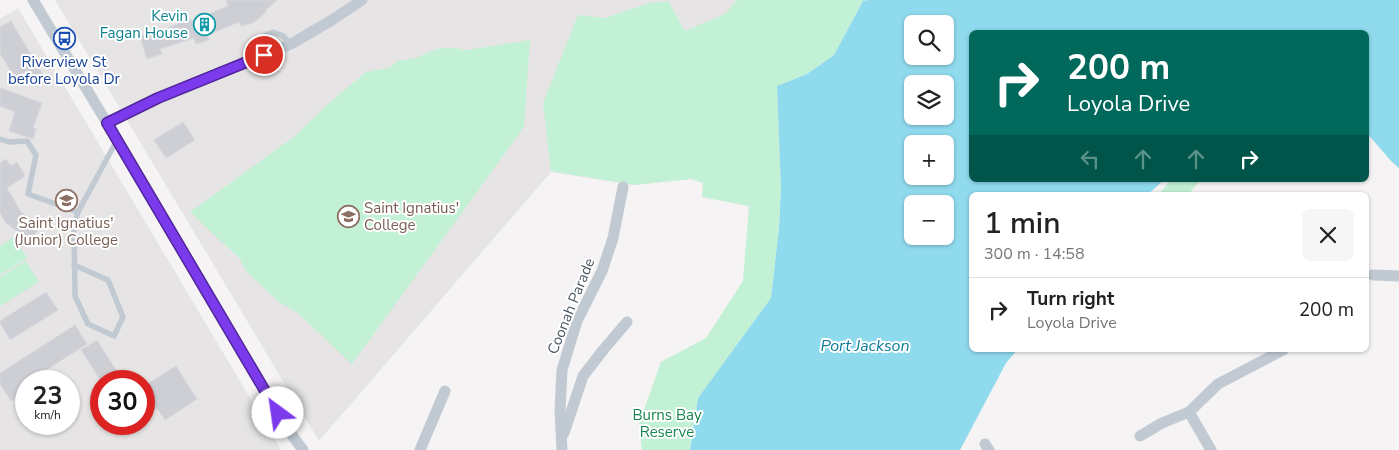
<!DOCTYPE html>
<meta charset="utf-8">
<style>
body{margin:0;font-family:"Nunito Sans",sans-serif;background:#f6f6f6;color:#222;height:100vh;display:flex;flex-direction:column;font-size:19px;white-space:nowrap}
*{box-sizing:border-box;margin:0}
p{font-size:16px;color:#767676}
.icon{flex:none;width:28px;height:28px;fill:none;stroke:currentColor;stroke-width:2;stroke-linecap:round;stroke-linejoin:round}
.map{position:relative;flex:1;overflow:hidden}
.side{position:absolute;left:969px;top:192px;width:400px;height:160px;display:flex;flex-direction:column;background:#fff;border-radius:8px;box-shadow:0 1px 4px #0004}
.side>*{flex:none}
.guide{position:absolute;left:969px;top:30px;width:400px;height:152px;border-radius:8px;box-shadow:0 1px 4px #0004;background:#00695c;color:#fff;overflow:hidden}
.controls{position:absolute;left:904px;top:15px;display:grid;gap:10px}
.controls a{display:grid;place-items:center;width:50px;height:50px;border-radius:8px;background:#fff;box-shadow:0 1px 4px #0004;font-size:25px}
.speed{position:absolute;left:15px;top:370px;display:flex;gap:10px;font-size:25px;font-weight:700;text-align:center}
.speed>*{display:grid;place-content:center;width:65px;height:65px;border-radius:50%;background:#fff;box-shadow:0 1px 4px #0004;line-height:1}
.speed small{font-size:12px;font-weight:400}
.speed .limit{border:8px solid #d22;background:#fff;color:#111}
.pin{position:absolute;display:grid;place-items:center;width:42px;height:42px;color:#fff;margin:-21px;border:2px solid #fff;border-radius:50%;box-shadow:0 1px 5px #0007}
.me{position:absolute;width:55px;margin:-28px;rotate:329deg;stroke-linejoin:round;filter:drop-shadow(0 0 4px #0008)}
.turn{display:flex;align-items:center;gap:18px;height:105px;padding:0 15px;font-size:22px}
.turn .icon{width:65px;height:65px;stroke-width:2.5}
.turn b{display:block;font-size:35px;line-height:42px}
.lanes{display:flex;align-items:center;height:48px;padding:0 15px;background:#0003;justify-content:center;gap:25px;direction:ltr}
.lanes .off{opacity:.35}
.round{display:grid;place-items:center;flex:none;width:52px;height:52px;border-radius:8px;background:#f6f6f6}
.headline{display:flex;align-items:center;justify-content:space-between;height:85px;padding:0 15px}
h1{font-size:30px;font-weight:600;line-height:38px}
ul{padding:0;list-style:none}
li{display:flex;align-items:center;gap:15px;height:65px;padding:0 15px;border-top:1px solid #e0e0e0}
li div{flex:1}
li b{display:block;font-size:19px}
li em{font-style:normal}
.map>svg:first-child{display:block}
.education{fill:#e6e4e5;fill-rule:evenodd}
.green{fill:#c3f1d5}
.water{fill:#90daee;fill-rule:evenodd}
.building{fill:#cdcfd5;stroke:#d7d9de}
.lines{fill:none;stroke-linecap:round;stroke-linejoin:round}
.lane{stroke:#c1cad2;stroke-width:5.5}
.street{stroke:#c1cad2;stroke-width:11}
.route-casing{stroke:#51269a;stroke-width:12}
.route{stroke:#7c3aed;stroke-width:9}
.labels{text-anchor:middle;stroke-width:4;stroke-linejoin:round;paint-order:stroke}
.culture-label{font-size:15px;fill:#0d838f;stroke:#fff;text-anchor:end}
.transit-label{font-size:15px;fill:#164399;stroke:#fff}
.education-label{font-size:15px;fill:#785e54;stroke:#fff;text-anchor:start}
.street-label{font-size:15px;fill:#4a5661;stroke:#fff}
.park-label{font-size:15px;fill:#17864f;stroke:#fff}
.water-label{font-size:16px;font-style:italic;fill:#0c7c9b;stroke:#fff}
</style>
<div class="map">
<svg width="1399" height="450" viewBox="0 0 1399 450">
<rect width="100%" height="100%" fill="#f5f3f3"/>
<g class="education">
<polygon points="55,0 869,0 863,1 807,74 777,86 781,188 749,206 702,197 703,183 691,179 634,185 551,172 319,441"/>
<path d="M18,8L281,450H0V19ZM26,381H69V424H26ZM101,381H144V424H101Z"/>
</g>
<g class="green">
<polygon points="737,0 869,0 863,1 834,55 807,74 777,86 781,188 779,228 771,298 698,398 690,450 642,450 639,424 661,362 706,338 743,281 749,206 702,197 703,183 691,179 634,185 551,171 543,103 578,15 605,18 649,3 668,1 685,31 725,14"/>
<polygon points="530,40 524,127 352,364 298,313 279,302 246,271 240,259 190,212 295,136 328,104 366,72 389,68 398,61 417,58 433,50 444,48 454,48 466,50"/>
<polygon points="1171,180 1200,180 1188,195 1158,195"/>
<polygon points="14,237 27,258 0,275 0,246"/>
<polygon points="26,261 39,282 0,306 0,277"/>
</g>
<path class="water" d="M869,0H1399V168L1391,161L1366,132V32H971V180H1164L1147,195H971V350H1017L1006,363L960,450H690L698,398L771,298L779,228L781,188L777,86L807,74L834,55L863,1ZM912,24H945V56H912ZM912,84H945V116H912ZM912,144H945V176H912ZM912,204H945V236H912Z"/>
<g class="building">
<polygon points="226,0 277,0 266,10 266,12 257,20 251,24 241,26 239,22 208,35 209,40 196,44 194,38 160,49 162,54 147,59 140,36 155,31 155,33 190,19 191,21 228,6"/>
<polygon points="11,21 47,81 37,87 27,71 15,78 0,54 0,27"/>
<polygon points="0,88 42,103 33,128 36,129 33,139 9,131 15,112 0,106"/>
<polygon points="183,122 195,140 166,158 154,140"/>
<polygon points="6,159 11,166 17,162 25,176 7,188 21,212 41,226 30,241 6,223 0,213 0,163"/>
<polygon points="46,292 58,310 10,340 0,323 0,321"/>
<polygon points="75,325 87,344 29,381 26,381 26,392 11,401 0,384 0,373"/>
<polygon points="97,340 123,381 101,381 81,350"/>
<polygon points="176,366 197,399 165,420 157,408 144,417 144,386"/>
</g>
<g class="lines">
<g class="lane">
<path d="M251,61C252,42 256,39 273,32L283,36L291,44"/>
<polyline points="0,139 9,142 27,141 36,155 28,194 78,212"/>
<polyline points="74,265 108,280 123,317 114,336 88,324 75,296 74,226 78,212 117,140"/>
</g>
<g class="street">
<polyline points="33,0 107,123 278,413 294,438 303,450"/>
<polyline points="107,123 158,98 291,44 332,20 362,0"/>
<polyline points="1373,275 1399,276"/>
<polyline points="1189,412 1211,450"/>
<polyline points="564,433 583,376 604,349 627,322"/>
<polyline points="1140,436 1162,423 1189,412 1218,384 1283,350"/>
<polyline points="985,444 989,450"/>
<polyline points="420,450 445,391"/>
<polyline points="562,450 560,410 562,370 577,321 602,271 613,238 623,187"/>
</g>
</g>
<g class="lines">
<defs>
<polyline id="route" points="264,55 158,98 107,123 278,413"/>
</defs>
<use href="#route" class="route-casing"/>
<use href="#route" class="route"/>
</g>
<defs>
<symbol id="building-ring" viewBox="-11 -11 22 22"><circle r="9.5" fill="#fff" stroke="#0f9aa8" stroke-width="1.5"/><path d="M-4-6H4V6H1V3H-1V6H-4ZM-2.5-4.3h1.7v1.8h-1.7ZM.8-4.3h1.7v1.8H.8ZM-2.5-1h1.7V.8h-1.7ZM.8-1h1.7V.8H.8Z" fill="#0f9aa8"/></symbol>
<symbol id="bus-ring" viewBox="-11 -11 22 22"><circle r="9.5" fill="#fff" stroke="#1a4fb4" stroke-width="1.5"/><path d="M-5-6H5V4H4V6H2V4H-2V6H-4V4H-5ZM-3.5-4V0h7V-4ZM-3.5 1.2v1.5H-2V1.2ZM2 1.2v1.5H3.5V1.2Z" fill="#1a4fb4"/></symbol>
<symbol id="school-ring" viewBox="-11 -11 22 22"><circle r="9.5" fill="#fff" stroke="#8d6e63" stroke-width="1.5"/><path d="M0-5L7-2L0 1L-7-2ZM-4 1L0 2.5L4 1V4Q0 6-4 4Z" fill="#8d6e63"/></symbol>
</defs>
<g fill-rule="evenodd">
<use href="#building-ring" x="192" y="12" width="25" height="25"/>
<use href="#bus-ring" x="52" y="26" width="25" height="25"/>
<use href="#school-ring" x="54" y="188" width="25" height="25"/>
<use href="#school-ring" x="336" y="204" width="25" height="25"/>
</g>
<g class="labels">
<g class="culture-label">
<text x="188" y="21">Kevin<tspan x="188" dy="17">Fagan House</tspan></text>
</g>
<g class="transit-label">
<text x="64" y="67">Riverview St<tspan x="64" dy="17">before Loyola Dr</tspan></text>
</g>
<g class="education-label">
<text x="364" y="213">Saint Ignatius'<tspan x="364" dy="17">College</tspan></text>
<text x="66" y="228" text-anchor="middle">Saint Ignatius'<tspan x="66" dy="17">(Junior) College</tspan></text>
</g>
<g class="street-label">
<text transform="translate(571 306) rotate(-68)" y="5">Coonah Parade</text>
</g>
<g class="park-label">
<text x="667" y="420">Burns Bay<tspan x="667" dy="17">Reserve</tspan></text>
</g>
<g class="water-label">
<text x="865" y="351">Port Jackson</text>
</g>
</g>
</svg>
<div class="controls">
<a><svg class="icon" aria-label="search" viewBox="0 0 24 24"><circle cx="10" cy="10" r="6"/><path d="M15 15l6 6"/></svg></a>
<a><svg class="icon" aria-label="layers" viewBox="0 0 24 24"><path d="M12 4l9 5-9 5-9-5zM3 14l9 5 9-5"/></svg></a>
<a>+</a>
<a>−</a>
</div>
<div class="speed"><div>23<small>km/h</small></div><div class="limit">30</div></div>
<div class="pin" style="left:264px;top:55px;background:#d93025"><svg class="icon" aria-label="arrive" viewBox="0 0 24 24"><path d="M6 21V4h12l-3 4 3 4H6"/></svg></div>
<svg class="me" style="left:278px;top:413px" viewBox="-20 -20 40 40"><circle r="19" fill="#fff"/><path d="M0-13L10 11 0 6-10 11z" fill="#7c3aed"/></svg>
<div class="guide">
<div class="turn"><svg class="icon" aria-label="right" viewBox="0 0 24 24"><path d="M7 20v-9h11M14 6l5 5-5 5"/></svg><div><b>200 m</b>Loyola Drive</div></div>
<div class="lanes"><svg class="icon off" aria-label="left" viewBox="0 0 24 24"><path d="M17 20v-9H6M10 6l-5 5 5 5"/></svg><svg class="icon off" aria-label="ahead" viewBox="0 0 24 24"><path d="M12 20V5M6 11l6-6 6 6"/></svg><svg class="icon off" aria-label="ahead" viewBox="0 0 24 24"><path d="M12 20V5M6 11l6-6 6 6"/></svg><svg class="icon" aria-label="right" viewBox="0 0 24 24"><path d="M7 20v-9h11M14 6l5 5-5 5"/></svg></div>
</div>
<section class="side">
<div class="headline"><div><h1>1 min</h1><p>300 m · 14:58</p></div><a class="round"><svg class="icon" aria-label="close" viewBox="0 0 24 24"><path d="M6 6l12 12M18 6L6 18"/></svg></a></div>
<ul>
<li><svg class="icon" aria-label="right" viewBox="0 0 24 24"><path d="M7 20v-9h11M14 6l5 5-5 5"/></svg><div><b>Turn right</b><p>Loyola Drive</p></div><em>200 m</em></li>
</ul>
</section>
</div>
